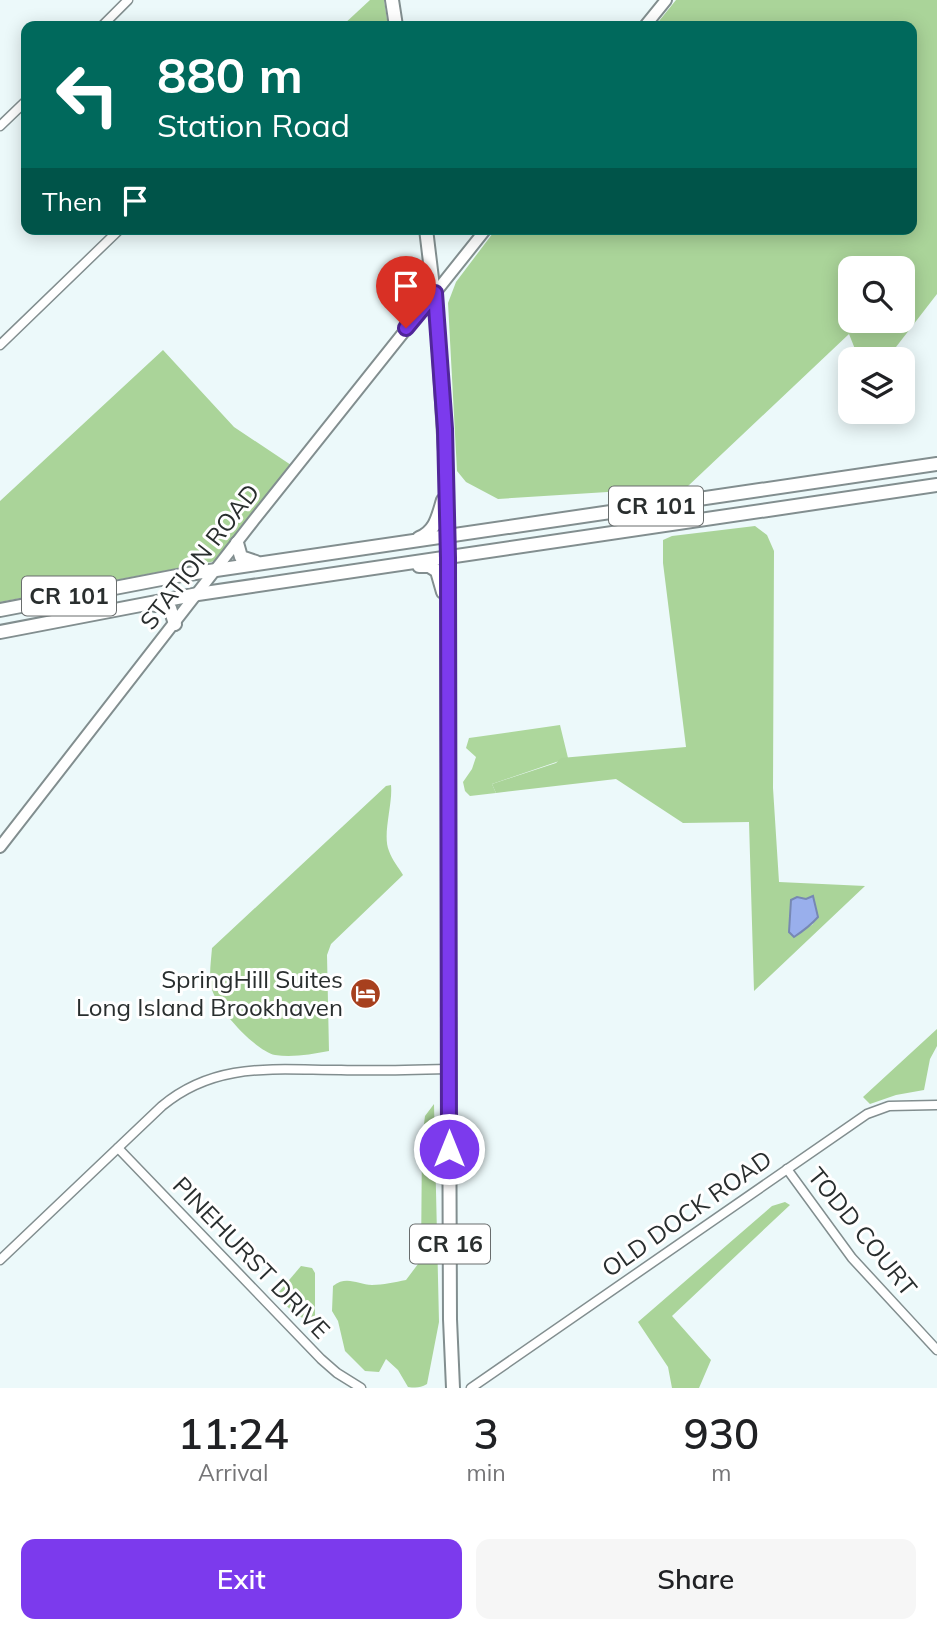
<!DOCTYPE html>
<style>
body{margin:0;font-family:Mulish,sans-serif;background:#f6f6f6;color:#202124;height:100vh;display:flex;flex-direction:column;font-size:26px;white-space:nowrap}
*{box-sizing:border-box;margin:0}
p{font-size:23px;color:#757577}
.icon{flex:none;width:38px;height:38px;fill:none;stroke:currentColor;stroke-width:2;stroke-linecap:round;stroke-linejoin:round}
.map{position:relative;height:1388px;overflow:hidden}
.panel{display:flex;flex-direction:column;background:#fff;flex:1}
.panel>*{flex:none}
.banner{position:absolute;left:21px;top:21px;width:896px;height:214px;border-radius:14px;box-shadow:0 4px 18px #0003;background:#00695c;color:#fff;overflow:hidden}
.controls{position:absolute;left:838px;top:256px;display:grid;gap:14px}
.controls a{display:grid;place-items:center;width:77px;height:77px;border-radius:14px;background:#fff;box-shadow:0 4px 18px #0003;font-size:35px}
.pin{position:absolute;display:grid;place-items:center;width:60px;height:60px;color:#fff;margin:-72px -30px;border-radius:50% 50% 50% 0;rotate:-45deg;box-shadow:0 0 7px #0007}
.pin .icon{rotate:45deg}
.me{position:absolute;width:77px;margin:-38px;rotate:0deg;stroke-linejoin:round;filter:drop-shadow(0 0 5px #0008)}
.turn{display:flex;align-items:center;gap:24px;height:147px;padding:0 21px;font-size:32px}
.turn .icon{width:91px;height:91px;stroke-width:2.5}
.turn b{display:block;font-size:49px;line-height:60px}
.then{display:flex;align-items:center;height:66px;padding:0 21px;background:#0003;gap:14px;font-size:26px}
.eta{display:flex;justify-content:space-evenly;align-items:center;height:119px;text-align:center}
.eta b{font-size:42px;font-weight:600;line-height:49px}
.primary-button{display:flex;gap:14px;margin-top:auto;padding:14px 21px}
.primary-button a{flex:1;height:80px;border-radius:14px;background:#7c3aed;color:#fff;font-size:28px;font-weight:600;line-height:80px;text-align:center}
.primary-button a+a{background:#f6f6f6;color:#202124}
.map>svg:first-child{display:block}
.green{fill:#add79c}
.forest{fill:#aad499;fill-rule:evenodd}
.water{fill:#99afec;stroke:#7788b3;stroke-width:2}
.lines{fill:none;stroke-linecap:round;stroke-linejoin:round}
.minor-casing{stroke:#828e8f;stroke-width:11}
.secondary-casing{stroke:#828e8f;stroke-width:14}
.primary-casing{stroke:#828e8f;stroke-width:16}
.minor{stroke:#fff;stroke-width:8}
.secondary{stroke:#fff;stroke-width:10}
.primary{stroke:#fff;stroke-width:12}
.route-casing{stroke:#51269a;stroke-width:18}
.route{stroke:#7c3aed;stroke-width:12}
.labels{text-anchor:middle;stroke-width:6;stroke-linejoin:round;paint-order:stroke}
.shield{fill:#fff;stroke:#696d6d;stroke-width:2}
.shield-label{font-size:23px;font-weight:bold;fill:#292e2e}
.street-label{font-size:24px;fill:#292e2e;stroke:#fff}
.poi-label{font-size:24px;fill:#292e2e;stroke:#fff;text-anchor:end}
</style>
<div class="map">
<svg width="937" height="1388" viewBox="0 0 937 1388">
<rect width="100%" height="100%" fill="#ecf9fa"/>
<polygon class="green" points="560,725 568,758 492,784 496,793 470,796 465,791 463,782 472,769 476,757 466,748 469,738"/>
<g class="forest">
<polygon points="370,0 384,0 388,26 342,26"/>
<path d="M676,0H937V294L896,347L875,359H859L849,334L687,487L498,499L466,482L457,471L448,303L456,282L496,229H912V26H655ZM850,268H903V320H850Z"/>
<polygon points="163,350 234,427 291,465 216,561 0,602 0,501"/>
<path d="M755,526L767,535L774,551L773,788L779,882L865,886L754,991L749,822L683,823L616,779L496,793L492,784L556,763L561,758L686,747L663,563V540L672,536ZM797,897L806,899L818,917L812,925L789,932L791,909Z"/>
<path d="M391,785C393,804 382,835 389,851C392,860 399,868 403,875L331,944L327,955L329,1051C311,1054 293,1058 275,1055C254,1050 215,1007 211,986C209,973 211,961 212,948L386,786Z"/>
<polygon points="937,1029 937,1046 930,1059 924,1090 896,1095 870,1104 863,1097"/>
<path d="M434,1104L439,1322L427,1384C420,1388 416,1388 408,1387L398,1370L386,1359L379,1372L365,1371L345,1351L338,1321L332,1311L333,1286C347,1275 358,1285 372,1285C383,1285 395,1282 406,1280L421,1260L422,1140L425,1116Z"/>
<polygon points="785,1202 790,1205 672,1316 711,1360 699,1388 672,1388 668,1367 638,1322 772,1206"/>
<path d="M301,1266L312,1268L315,1273V1318L309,1321C295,1315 284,1307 279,1292Z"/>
</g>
<path class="water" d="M813,896L818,917C811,925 803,931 794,937L789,932L791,900L797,897L806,899Z"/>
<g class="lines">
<defs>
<g id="minor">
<polyline points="102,26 128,0"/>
<polyline points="0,126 26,101"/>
<polyline points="0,345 120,229"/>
<polyline points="118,1148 321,1359 337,1373 361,1388"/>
<polyline points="787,1169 852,1258 937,1350"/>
<path d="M0,1260L162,1106C216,1061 275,1070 341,1070C377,1071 413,1070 449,1069"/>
<polyline points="471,1388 867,1114 889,1106 937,1105"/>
</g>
<g id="secondary">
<polyline points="645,26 666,0"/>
<polyline points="0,847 254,520 486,229"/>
</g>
<g id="primary">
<polyline points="392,0 396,26"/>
<polyline points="426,229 437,320 447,484 450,1319 453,1388"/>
<path d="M419,538C436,531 438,516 443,500"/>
<polyline points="237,543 241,557 256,562"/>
<polyline points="419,566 429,566 437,571 443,592"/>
<polyline points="155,605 164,605 170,608 175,624"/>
<polyline points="0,610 182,575 937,464"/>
<polyline points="0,632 198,594 937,485"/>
</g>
</defs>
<use href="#minor" class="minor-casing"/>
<use href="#secondary" class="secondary-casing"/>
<use href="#primary" class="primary-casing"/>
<use href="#minor" class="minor"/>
<use href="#secondary" class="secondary"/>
<use href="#primary" class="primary"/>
</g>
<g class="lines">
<defs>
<polyline id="route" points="406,328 435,293 445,429 448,558 449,1149"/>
</defs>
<use href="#route" class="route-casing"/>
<use href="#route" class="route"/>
</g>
<defs>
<symbol id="hotel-disc" viewBox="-11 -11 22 22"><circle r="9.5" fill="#a7401e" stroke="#fff"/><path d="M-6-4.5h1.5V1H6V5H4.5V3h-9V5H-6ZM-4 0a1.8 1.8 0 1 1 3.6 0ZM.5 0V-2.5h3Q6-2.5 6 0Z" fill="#fff"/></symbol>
</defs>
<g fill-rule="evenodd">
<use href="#hotel-disc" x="348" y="976" width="35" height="35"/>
</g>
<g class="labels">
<g class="shield">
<rect x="609" y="486.5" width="94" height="39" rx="5"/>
<rect x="22" y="576.5" width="94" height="39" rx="5"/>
<rect x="410" y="1224.5" width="80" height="39" rx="5"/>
</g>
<g class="shield-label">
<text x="656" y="514">CR 101</text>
<text x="69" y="604">CR 101</text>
<text x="450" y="1252">CR 16</text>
</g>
<g class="street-label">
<text transform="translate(200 557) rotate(-52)" y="8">STATION ROAD</text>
<text transform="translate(687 1214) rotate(-35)" y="8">OLD DOCK ROAD</text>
<text transform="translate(862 1232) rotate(51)" y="8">TODD COURT</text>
<text transform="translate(251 1258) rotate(46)" y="8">PINEHURST DRIVE</text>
</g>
<g class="poi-label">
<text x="343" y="988">SpringHill Suites<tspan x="343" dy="28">Long Island Brookhaven</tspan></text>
</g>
</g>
</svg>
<div class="controls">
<a><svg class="icon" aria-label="search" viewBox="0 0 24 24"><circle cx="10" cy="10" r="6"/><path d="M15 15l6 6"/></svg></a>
<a><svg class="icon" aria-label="layers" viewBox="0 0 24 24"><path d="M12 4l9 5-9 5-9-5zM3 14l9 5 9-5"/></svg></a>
</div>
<div class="pin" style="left:406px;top:328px;background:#d93025"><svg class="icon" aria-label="arrive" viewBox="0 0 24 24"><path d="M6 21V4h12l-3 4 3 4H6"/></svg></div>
<svg class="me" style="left:449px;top:1149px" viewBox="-20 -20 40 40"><circle r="17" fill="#7c3aed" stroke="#fff" stroke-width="3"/><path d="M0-11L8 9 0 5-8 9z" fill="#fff"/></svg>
<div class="banner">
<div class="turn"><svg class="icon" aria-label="left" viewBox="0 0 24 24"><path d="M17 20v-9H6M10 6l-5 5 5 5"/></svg><div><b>880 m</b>Station Road</div></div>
<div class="then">Then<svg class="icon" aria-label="arrive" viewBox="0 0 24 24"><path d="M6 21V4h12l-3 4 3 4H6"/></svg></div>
</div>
</div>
<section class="panel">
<div class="eta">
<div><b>11:24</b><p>Arrival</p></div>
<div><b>3</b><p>min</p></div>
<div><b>930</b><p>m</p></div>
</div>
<div class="primary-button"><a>Exit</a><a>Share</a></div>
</section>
